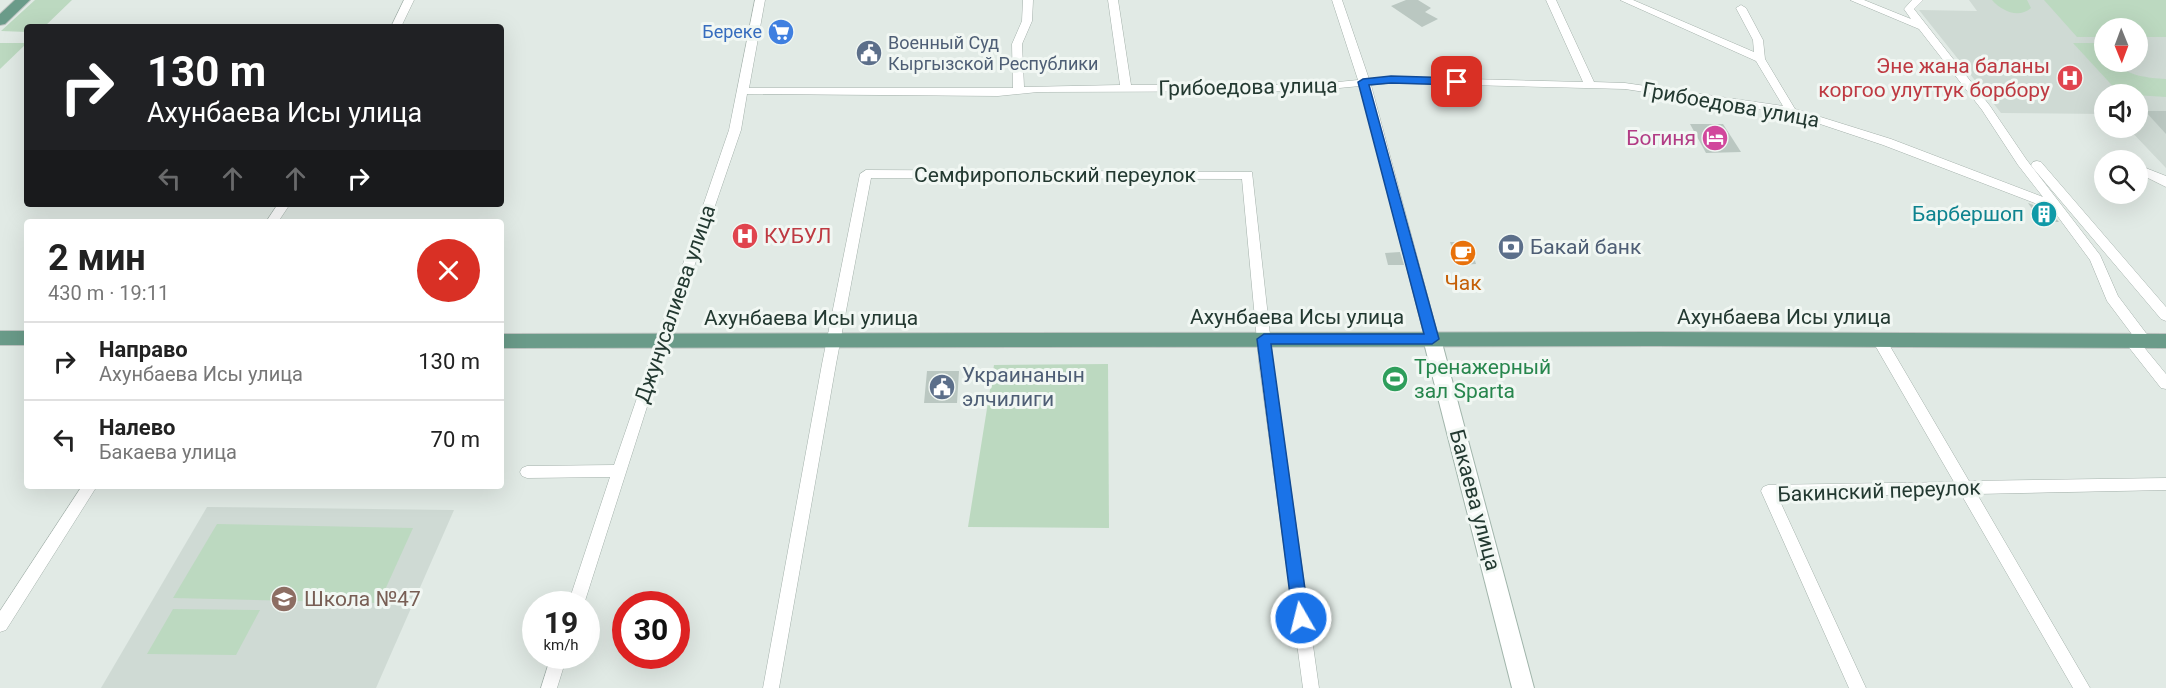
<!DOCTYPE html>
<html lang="ru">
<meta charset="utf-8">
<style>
body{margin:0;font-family:Roboto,sans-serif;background:#f2f2f2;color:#222;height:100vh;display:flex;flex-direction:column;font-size:22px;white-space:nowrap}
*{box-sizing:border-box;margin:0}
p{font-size:20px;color:#767676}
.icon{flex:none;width:33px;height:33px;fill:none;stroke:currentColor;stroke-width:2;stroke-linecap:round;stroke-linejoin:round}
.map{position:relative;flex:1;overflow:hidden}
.side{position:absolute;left:24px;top:219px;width:480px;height:270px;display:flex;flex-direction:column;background:#fff;border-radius:6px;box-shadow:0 6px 24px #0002}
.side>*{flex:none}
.top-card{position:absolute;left:24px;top:24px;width:480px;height:183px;border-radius:6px;box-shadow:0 6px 24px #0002;background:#202124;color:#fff;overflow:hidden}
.needle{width:39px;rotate:179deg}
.buttons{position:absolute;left:2094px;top:18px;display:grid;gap:12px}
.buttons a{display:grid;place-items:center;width:54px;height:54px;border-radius:50%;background:#fff;box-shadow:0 6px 24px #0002;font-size:30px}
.speed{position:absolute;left:522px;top:591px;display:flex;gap:12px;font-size:30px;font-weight:700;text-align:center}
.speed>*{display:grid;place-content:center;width:78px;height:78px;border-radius:50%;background:#fff;box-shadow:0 6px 24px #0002;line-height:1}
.speed small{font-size:15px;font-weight:400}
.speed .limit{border:9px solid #d22;background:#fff;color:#111}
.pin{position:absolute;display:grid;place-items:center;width:51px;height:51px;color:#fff;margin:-26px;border-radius:12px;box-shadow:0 3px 9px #0006}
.me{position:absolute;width:66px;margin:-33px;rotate:352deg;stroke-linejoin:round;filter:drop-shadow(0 0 4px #0008)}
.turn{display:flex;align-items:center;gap:21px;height:126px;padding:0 24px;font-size:27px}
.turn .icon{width:78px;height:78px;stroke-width:2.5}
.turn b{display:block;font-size:42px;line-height:51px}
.lanes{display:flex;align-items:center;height:57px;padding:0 24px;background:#0003;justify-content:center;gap:30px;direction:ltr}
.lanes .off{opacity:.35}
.round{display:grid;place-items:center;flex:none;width:63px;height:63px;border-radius:32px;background:#f2f2f2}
.overview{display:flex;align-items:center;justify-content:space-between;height:102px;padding:0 24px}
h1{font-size:36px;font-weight:700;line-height:45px}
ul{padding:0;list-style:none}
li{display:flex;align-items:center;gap:18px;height:78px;padding:0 24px;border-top:2px solid #e0e0e0}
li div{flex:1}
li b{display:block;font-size:22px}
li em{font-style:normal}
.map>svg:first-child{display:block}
.built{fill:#cfdad4;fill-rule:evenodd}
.green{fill:#bcd9c0}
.building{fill:#bac7c1}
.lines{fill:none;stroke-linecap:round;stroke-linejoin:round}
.minor-casing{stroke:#a4b1ab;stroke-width:1}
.secondary-casing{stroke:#a1b5ab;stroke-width:2}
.primary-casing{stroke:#bdc4c1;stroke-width:2}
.minor{fill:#fff;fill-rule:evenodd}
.secondary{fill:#fff;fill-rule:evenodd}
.primary{fill:#6a9b89;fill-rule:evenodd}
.route{fill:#1a73e8;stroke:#114b97;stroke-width:1.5}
.labels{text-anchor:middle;stroke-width:6;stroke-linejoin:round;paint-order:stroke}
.far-shop-label{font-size:18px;fill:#366cbe;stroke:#f1f7f3;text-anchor:end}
.far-service-label{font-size:18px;fill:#4e5e75;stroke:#f1f7f3;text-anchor:start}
.health-label{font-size:21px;fill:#be3a42;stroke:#f1f7f3;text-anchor:end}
.street-label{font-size:21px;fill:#233931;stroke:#f1f7f3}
.hotel-label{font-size:21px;fill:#b23c85;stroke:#f1f7f3;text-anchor:end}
.culture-label{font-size:21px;fill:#0d838f;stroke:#f1f7f3;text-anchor:end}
.service-label{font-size:21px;fill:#4e5e75;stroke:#f1f7f3;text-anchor:start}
.food-label{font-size:21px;fill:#c56008;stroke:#f1f7f3}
.leisure-label{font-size:21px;fill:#27864d;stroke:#f1f7f3;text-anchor:start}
.education-label{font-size:21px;fill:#785e54;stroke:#f1f7f3;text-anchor:start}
</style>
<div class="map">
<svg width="2166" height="688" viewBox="0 0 2166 688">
<rect width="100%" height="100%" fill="#e1eae5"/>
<g class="built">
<path d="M1969,0H2166V168L2128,128H2138V94H2104V114L2001,113L1919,10L1977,11ZM2104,28H2138V62H2104Z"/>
<polygon points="207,507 454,510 376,688 101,688"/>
</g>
<g class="green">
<polygon points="35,0 72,0 44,27 27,27 27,32 1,31"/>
<path d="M1992,0H2027L2031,8C2018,19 2002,11 1992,0Z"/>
<polygon points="2044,0 2166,0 2166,37 2138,37 2138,28 2104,28 2104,37 2077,37"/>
<polygon points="0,43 27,43 0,69"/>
<path d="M2073,43H2099L2104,49V62H2115C2127,76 2148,78 2166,79V97L2120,94Z"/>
<polygon points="1108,364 1109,528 968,527 994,365"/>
<polygon points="217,524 413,528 379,603 173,598"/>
<polygon points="173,609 260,610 236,655 147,654"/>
</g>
<g class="building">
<polygon points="1406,0 1418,0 1431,8 1425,12 1438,19 1422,27 1391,6"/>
<polygon points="2145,111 2166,111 2166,134"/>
<polygon points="1690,124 1723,124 1741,152 1706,153"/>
<polygon points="2028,203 2051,212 2059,222 2042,222"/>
<polygon points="1450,242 1469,242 1476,264 1458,265"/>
<polygon points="1400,252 1404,265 1388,265 1385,253"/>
<polygon points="927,371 959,371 957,403 924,403"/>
</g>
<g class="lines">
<defs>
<g id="minor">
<polygon points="404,0 414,0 401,27 391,27"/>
<polygon points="755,0 765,0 749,88 1013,88 1012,44 1022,21 1023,0 1033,0 1032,21 1022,44 1024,87 1120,85 1108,0 1118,0 1131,85 1308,85 1358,80 1332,0 1342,0 1369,79 1391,77 1583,82 1546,0 1556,0 1594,82 1625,83 1783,106 1756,61 1620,0 1633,0 1754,52 1753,40 1736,8 1741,5 1746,8 1763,40 1765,59 1795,109 1891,139 2043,197 2018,165 1982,110 1919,29 1850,0 1864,0 1911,19 1904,9 1912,0 1923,0 1914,9 1990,106 2026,159 2100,255 2118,296 2152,341 2150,345 2143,346 2166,374 2166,389 2161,388 2127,345 2125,341 2127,337 2134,337 2107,301 2090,260 2053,210 1883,145 1790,114 1625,89 1391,83 1371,85 1439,339 1432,344 1425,339 1360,86 1308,91 1038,92 998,96 747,94 741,130 660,366 584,604 568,604 610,477 527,478 522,476 520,472 522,468 527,466 614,465 729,130"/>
<polygon points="2037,161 2041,162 2166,307 2166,321 2161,319 2033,168 2031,165 2033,162"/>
<polygon points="2138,165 2166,176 2166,187 2138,173"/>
<polygon points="866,170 1252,172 1273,362 1319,688 1303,688 1259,362 1242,179 871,178 836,364 779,688 763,688 822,364 860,174"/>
<polygon points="278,204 290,204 278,222 266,222"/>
<polygon points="1879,335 1884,336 1969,481 2166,478 2166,490 1977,494 2090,688 2073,688 1961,494 1778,497 1866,688 1849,688 1761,491 1763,487 1768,485 1954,482 1872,340"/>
<polygon points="82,486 97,486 6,630 0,632 0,611"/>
<polygon points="551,656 567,656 557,688 541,688"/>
</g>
<polygon id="secondary" points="1432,332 1438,334 1441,339 1534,688 1512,688 1423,339 1426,334"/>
<g id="primary">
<polygon points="15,0 30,0 5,24 0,25 0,14"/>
<rect x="0" y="331" width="27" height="14"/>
<polygon points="1655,332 2166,334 2166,348 1655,346 501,348 501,334"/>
</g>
</defs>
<use href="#minor" class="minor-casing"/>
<use href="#secondary" class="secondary-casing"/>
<use href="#primary" class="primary-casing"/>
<use href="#minor" class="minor"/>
<use href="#secondary" class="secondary"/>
<use href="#primary" class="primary"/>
</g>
<polygon class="route" points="1391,76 1457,78 1463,82 1457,85 1391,83 1369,85 1439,339 1432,344 1271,344 1309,618 1307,623 1301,626 1295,623 1293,618 1257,339 1264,334 1424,334 1358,82 1363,79"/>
<defs>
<symbol id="supermarket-disc" viewBox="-11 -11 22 22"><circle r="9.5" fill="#3f7fe0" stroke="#f1f7f3"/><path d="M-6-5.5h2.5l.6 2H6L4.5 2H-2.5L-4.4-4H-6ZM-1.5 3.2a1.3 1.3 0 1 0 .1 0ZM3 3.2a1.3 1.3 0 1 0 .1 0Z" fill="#fff"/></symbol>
<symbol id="civic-disc" viewBox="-11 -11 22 22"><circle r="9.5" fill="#5c6f8a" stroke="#f1f7f3"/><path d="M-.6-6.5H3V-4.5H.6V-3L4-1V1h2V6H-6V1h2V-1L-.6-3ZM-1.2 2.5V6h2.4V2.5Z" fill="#fff"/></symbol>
<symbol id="hospital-disc" viewBox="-11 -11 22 22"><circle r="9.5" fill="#e0444e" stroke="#f1f7f3"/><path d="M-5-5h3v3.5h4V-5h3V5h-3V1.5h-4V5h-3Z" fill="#fff"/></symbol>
<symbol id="hotel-disc" viewBox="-11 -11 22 22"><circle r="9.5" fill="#d1479c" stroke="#f1f7f3"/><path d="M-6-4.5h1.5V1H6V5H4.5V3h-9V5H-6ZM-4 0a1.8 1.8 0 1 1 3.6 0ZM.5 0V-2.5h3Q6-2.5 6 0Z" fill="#fff"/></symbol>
<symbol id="building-disc" viewBox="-11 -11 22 22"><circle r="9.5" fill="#0f9aa8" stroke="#f1f7f3"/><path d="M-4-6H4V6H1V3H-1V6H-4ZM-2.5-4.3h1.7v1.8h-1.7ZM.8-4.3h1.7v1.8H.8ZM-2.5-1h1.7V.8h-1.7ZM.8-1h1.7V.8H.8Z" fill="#fff"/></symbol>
<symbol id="bank-disc" viewBox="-11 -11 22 22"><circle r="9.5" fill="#5c6f8a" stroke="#f1f7f3"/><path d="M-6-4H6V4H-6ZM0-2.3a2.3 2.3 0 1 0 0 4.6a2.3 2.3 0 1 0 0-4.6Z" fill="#fff"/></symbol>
<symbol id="cafe-disc" viewBox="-11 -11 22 22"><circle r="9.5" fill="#e8710a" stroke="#f1f7f3"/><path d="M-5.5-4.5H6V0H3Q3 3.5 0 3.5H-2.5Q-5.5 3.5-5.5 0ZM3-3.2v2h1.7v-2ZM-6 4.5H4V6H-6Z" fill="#fff"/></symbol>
<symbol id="stadium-disc" viewBox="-11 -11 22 22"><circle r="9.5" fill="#2e9e5b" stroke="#f1f7f3"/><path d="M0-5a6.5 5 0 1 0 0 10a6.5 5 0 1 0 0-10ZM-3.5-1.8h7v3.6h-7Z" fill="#fff"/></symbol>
<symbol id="school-disc" viewBox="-11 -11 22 22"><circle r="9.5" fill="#8d6e63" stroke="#f1f7f3"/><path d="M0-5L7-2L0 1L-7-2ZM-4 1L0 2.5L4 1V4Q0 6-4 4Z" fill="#fff"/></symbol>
</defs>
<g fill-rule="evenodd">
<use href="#supermarket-disc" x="766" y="17" width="30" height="30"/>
<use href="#civic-disc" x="854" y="38" width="30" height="30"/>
<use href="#hospital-disc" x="2055" y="63" width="30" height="30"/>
<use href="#hotel-disc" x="1700" y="123" width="30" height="30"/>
<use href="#building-disc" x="2029" y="199" width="30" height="30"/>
<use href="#hospital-disc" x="730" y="221" width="30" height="30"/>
<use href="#bank-disc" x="1496" y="232" width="30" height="30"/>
<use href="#cafe-disc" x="1448" y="238" width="30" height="30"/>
<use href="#stadium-disc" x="1380" y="364" width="30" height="30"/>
<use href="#civic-disc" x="927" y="372" width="30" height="30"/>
<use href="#school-disc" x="269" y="584" width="30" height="30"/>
</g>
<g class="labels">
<g class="far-shop-label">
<text x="762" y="38">Береке</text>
</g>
<g class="far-service-label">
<text x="888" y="49">Военный Суд<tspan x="888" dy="21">Кыргызской Республики</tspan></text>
</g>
<g class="health-label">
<text x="2050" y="73">Эне жана баланы<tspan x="2050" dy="24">коргоо улуттук борбору</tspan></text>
<text x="764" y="243" text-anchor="start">КУБУЛ</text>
</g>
<g class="street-label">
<text transform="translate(1248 87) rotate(-1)" y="7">Грибоедова улица</text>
<text transform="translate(1731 105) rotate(10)" y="7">Грибоедова улица</text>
<text x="1055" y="182">Семфиропольский переулок</text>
<text transform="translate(675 304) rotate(-71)" y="7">Джунусалиева улица</text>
<text x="1297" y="324">Ахунбаева Исы улица</text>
<text x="1784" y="324">Ахунбаева Исы улица</text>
<text x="811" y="325">Ахунбаева Исы улица</text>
<text transform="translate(1879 491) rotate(-2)" y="7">Бакинский переулок</text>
<text transform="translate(1475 500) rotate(75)" y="7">Бакаева улица</text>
</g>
<g class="hotel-label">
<text x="1696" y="145">Богиня</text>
</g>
<g class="culture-label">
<text x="2024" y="221">Барбершоп</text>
</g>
<g class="service-label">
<text x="1530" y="254">Бакай банк</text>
<text x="962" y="382">Украинанын<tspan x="962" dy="24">элчилиги</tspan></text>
</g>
<g class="food-label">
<text x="1463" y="290">Чак</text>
</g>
<g class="leisure-label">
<text x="1414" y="374">Тренажерный<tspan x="1414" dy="24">зал Sparta</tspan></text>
</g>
<g class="education-label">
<text x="304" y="606">Школа №47</text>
</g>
</g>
</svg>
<div class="buttons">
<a><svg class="needle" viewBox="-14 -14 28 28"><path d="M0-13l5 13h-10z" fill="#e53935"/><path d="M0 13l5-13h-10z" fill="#767676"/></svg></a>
<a><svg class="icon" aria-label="sound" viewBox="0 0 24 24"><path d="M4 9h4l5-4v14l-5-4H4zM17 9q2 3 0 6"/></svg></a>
<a><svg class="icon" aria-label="search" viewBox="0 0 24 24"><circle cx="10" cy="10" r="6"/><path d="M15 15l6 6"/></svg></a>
</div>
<div class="speed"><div>19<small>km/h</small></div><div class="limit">30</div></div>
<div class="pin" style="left:1457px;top:82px;background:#d93025"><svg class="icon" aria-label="arrive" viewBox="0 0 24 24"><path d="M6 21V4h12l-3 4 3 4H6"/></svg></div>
<svg class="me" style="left:1301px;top:618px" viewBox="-20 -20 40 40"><circle r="17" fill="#1a73e8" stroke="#fff" stroke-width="3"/><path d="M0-11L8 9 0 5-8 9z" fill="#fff"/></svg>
<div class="top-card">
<div class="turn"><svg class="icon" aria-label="right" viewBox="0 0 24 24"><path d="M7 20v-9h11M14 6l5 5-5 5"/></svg><div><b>130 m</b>Ахунбаева Исы улица</div></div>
<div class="lanes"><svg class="icon off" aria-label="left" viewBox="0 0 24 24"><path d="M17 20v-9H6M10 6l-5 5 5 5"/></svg><svg class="icon off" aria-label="ahead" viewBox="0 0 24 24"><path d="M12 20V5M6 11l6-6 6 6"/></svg><svg class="icon off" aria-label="ahead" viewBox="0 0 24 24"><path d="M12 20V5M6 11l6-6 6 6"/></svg><svg class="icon" aria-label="right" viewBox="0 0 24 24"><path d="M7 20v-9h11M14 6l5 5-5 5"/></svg></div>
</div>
<section class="side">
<div class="overview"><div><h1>2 мин</h1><p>430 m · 19:11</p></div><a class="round" style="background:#d93025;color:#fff"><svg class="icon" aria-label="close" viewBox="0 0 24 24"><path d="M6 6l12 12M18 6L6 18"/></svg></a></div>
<ul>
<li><svg class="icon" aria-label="right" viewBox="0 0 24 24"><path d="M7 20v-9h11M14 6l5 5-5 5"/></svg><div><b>Направо</b><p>Ахунбаева Исы улица</p></div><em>130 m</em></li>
<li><svg class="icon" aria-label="left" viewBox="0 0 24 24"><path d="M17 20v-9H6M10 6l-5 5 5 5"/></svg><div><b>Налево</b><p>Бакаева улица</p></div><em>70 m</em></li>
</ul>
</section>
</div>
